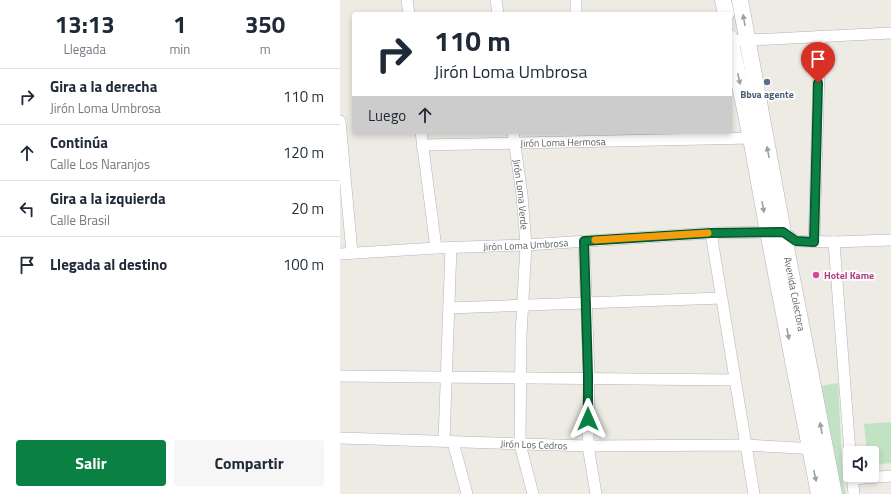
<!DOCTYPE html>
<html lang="es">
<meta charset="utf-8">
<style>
body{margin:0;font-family:"Titillium Web",sans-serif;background:#f6f6f7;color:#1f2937;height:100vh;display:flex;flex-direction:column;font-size:15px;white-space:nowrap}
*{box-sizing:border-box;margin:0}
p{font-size:13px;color:#747a83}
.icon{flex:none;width:22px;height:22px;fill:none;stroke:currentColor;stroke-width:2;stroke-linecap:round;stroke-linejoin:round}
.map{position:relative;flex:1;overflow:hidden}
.details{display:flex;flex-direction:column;background:#fff;width:340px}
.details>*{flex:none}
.hud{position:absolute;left:12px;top:12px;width:380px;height:122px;border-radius:4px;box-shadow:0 2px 6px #0003;background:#fff;color:#1f2937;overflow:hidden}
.tools{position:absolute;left:503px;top:446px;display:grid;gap:8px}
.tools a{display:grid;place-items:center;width:36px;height:36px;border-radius:4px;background:#fff;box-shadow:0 2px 6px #0003;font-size:20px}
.pin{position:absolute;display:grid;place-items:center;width:34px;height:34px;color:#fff;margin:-41px -17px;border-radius:50% 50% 50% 0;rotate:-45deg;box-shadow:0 0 4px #0007}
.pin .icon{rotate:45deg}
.me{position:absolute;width:44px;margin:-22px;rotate:0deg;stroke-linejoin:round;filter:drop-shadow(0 0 3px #0008)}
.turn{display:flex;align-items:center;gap:14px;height:84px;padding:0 16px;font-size:18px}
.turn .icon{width:52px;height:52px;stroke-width:2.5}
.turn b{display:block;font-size:28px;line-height:34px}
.then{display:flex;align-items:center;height:38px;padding:0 16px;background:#0003;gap:8px;font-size:15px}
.eta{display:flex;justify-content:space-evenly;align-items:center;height:68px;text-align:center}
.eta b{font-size:24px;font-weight:700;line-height:28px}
.primary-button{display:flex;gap:8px;margin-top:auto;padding:8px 16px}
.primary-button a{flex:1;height:46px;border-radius:4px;background:#0b8043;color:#fff;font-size:16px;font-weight:700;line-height:46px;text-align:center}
.primary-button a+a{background:#f6f6f7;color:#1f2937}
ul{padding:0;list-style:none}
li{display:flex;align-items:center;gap:12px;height:56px;padding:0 16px;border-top:1px solid #e0e1e3}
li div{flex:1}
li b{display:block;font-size:15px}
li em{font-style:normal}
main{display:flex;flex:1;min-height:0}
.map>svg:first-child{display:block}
.green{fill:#c2e3c3}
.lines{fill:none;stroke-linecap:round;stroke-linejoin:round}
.street-casing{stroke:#b1b4b8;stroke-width:12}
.secondary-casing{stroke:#b0b3b8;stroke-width:17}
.street{stroke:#fff;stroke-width:11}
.secondary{stroke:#fff;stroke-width:16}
.oneway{fill:#9d9fa1}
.route-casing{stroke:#07532c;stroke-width:10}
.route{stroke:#0b8043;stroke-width:7}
.slow{stroke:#f59e0b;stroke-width:7}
.service-dot{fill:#5c6f8a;stroke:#fff;stroke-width:1.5}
.hotel-dot{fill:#d1479c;stroke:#fff;stroke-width:1.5}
.labels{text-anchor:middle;stroke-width:3.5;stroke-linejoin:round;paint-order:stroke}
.service-label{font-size:10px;font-weight:bold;fill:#4e5e75;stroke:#fff}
.street-label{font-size:10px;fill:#5c5f63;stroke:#fff}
.hotel-label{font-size:10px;font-weight:bold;fill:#b23c85;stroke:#fff;text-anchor:start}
</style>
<main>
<section class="details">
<div class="eta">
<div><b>13:13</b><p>Llegada</p></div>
<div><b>1</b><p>min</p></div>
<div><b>350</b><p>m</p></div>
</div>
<ul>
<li><svg class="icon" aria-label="right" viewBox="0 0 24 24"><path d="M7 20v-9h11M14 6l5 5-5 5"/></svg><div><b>Gira a la derecha</b><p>Jirón Loma Umbrosa</p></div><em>110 m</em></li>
<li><svg class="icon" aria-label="ahead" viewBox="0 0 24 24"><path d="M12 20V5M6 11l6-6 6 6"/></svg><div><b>Continúa</b><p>Calle Los Naranjos</p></div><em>120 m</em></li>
<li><svg class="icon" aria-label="left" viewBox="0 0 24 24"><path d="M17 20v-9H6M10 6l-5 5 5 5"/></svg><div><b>Gira a la izquierda</b><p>Calle Brasil</p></div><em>20 m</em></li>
<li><svg class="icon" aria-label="arrive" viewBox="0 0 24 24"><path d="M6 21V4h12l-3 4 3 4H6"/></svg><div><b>Llegada al destino</b></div><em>100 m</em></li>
</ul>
<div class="primary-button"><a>Salir</a><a>Compartir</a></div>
</section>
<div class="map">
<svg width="551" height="494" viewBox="0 0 551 494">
<rect width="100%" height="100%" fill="#edebe4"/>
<g class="green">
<polygon points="498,383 503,481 506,494 501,494 480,386"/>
<polygon points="551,422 551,463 532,465 532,453 527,453 524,424"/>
</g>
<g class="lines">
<defs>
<g id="street">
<polyline points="67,0 69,14"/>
<polyline points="156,0 158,14"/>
<polyline points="236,0 236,14"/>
<polyline points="390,41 551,33"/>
<polyline points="0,121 12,253"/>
<polyline points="81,132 96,248"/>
<path id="s1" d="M173,132L182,195L186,245L181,335L180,444L193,494"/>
<path id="s2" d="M82,145L411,138"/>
<polyline points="371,233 414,494"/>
<polyline points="244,241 249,375 248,446 256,494"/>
<polyline points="474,242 480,36"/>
<polyline points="494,242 510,453"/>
<path id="s3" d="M0,254L96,248L186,245L371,233L443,232L456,241L494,242L551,240"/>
<polyline points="109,308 382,298"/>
<polyline points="0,376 395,380"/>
<path id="s4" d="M0,438L248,446L406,445L477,449"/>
<polyline points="104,441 111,247"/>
<polyline points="113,442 127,494"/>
<polyline points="512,475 514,494"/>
<polyline points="512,479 551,476"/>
</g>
<g id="secondary">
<polyline points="383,0 386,14"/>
<path id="s5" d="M400,0L443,232L494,494"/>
<polyline points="390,38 411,138 428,232 479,494"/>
</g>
</defs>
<use href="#street" class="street-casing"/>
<use href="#secondary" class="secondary-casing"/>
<use href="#street" class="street"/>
<use href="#secondary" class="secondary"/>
</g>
<defs><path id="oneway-solid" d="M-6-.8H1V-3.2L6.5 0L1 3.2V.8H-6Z"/></defs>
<g class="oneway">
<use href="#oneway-solid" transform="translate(404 20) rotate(-100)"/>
<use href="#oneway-solid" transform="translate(399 79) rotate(78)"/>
<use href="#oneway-solid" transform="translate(428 152) rotate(-101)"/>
<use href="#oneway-solid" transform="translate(423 207) rotate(80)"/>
<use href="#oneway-solid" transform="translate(448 334) rotate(79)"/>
<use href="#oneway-solid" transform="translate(481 428) rotate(-101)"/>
<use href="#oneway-solid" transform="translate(475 476) rotate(78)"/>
</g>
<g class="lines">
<defs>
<polyline id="route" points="248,419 248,375 244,241 371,233 443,232 456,241 474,242 478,83"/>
</defs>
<use href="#route" class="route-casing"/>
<use href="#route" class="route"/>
<polyline class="slow" points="255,240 368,233"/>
</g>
<circle class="service-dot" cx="427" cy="82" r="4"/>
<circle class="hotel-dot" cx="476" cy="275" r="4"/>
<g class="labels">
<g class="service-label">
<text x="427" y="98">Bbva agente</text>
</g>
<g class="street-label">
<text dy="4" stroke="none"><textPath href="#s2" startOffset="141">Jirón Loma Hermosa</textPath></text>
<text dy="4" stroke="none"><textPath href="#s1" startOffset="63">Jirón Loma Verde</textPath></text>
<text dy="4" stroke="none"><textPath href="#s3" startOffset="186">Jirón Loma Umbrosa</textPath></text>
<text dy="4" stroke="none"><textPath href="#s5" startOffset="299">Avenida Colectora</textPath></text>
<text dy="4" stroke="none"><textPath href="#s4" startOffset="194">Jirón Los Cedros</textPath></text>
</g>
<g class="hotel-label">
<text x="484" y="279">Hotel Kame</text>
</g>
</g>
</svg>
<div class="tools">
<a><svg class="icon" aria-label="sound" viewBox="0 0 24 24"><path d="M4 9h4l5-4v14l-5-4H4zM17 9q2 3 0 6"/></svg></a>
</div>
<div class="pin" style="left:478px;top:83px;background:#d93025"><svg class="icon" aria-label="arrive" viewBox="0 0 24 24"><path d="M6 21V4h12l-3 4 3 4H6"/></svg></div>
<svg class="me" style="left:248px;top:419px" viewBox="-20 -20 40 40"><path d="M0-17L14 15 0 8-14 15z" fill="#0b8043" stroke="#fff" stroke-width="4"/></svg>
<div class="hud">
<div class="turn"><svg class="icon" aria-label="right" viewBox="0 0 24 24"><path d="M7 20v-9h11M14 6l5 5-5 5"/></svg><div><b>110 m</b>Jirón Loma Umbrosa</div></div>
<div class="then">Luego<svg class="icon" aria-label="ahead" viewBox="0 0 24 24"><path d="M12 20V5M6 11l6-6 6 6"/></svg></div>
</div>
</div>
</main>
